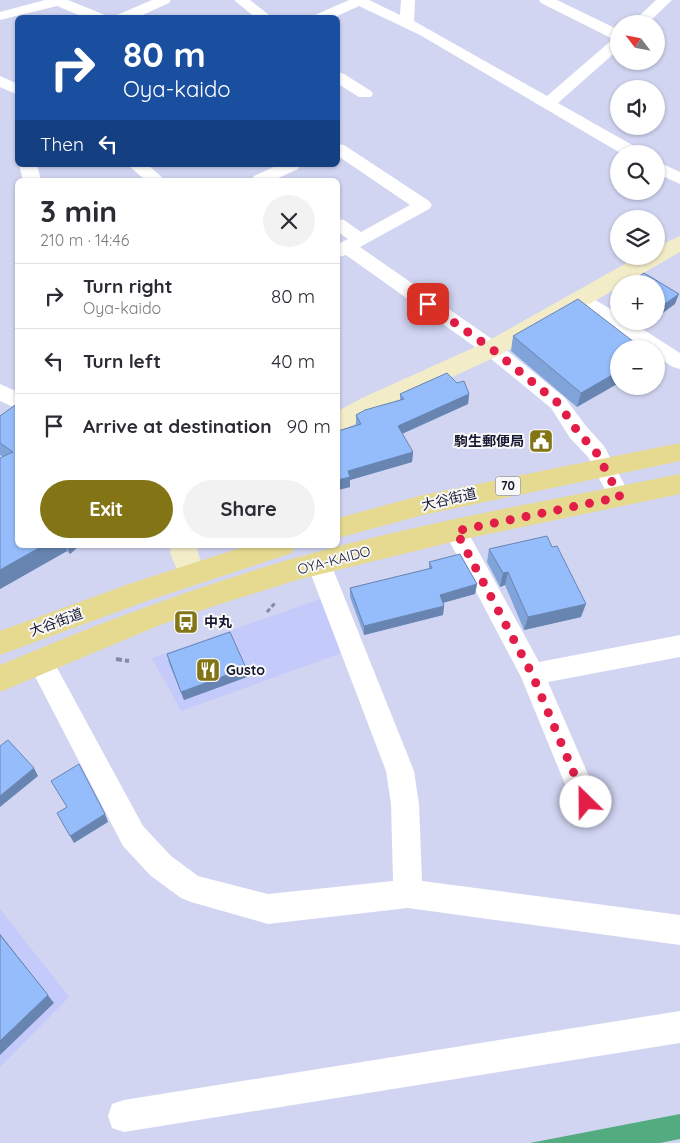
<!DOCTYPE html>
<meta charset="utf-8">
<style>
body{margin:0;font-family:Quicksand,"Noto Sans JP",sans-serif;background:#f2f2f3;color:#2b2b33;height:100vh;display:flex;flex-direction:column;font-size:19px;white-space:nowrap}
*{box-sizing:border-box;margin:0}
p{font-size:16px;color:#7c7c81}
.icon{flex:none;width:28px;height:28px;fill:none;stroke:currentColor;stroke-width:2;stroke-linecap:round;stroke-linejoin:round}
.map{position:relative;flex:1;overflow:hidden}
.side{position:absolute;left:15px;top:178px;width:325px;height:370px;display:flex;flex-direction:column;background:#fff;border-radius:8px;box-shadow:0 1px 4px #0004}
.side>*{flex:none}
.banner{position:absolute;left:15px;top:15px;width:325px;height:152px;border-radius:8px;box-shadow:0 1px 4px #0004;background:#1a4fa0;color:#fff;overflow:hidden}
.needle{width:32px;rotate:302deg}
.fabs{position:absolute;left:610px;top:15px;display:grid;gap:10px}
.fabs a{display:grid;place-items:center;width:55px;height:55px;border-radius:50%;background:#fff;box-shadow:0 1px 4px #0004;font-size:25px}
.pin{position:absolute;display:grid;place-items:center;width:42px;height:42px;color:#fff;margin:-21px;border-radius:10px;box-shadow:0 2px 8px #0006}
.me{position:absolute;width:55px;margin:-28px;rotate:337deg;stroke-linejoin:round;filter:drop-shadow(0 0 4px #0008)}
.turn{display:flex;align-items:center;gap:18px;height:105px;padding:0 25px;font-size:22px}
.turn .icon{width:65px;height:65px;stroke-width:2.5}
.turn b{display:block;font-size:35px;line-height:42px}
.then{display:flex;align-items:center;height:48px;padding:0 25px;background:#0003;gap:10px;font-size:19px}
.round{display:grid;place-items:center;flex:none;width:52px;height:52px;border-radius:26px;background:#f2f2f3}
.headline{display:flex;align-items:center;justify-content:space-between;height:85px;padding:0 25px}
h1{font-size:30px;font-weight:700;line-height:38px}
.cta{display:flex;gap:10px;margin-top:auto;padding:10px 25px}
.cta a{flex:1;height:58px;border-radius:30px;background:#837416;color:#fff;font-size:20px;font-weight:700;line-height:58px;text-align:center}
.cta a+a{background:#f2f2f3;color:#2b2b33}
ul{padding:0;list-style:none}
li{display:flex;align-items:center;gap:15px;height:65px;padding:0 25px;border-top:1px solid #e1e1e2}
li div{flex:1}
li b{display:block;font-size:19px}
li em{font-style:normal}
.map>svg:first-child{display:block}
.built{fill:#c4caf9}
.water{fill:#53ac7f}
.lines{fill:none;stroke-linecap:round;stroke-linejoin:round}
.path-far1{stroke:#8689a5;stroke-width:3;stroke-dasharray:4.5 2.5;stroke-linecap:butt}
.path{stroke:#8689a5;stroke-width:4;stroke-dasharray:6 3;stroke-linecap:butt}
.street{fill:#fff;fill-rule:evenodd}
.secondary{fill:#f3ecc8;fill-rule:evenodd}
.primary{fill:#e6da91;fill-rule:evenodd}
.wall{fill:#80a3d9}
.shaded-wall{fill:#6884b0}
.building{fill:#95bdfc;stroke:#6884b0}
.route{stroke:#e11d48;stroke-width:9;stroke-dasharray:0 16.2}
.labels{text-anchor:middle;stroke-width:4;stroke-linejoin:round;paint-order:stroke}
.shield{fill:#f8f8f8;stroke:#5a5a6d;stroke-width:1}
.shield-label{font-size:12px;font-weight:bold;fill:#161731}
.poi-label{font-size:14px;font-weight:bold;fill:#161731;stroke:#f8f8f8;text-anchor:start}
.street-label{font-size:14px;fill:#161731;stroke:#f8f8f8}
</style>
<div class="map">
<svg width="680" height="1143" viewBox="0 0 680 1143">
<rect width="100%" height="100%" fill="#d1d5f2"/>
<g class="built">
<polygon points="326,597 347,651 181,711 152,658"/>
<polygon points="0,909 69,997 0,1067"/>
</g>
<polygon class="water" points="680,1114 680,1139 660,1143 530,1143"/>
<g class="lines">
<polyline class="path-far1" points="267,612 275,603"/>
<polyline class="path" points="116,659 129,661"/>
<g class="street">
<polygon points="45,0 68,0 105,15 107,18 86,18 57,6 0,20 0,12"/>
<polygon points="152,0 171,0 169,3 136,18 115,18 117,15"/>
<polygon points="234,0 250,0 273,18 256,18"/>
<polygon points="349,0 369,0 400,15 401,0 415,0 414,21 547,96 613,39 541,3 539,0 557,0 619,30 619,49 558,103 641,150 643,154 622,154 420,35 359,6 333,18 313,18 315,15"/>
<polygon points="656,0 672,0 647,24 631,24"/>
<polygon points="338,72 344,74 371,91 373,94 371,97 359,97 338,84"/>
<polygon points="0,76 18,84 18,95 0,87"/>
<polygon points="338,144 344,145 429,201 432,205 429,209 360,247 499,344 565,398 586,426 604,446 631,497 628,503 620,506 612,503 588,457 570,438 551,408 485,354 346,255 338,257 338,244 348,239 338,232 338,219 344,220 361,232 410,205 338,156"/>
<polygon points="656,161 680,172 680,184 656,173"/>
<polygon points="19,165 37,165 41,180 23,180"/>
<polygon points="128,165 148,165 165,180 145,180"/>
<polygon points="278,165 301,165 298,169 274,180 251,180 254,176"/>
<polygon points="580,293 587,295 619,314 619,321 630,321 680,353 680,369 673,367 656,356 656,349 644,349 573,303 570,299 573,295"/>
<polygon points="0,384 18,392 18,409 0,401"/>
<polygon points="456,522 464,525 539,662 680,635 680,657 548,682 600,802 596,811 586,815 576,811 521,677 444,531 448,525"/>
<polygon points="319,554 327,557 331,564 414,771 419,804 422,881 680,915 680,945 408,908 268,924 191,902 181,898 151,876 123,846 27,661 31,653 40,650 49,653 143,826 171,856 198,876 268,894 393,881 391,804 386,771 307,564 311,557"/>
<polygon points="680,1011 680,1043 124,1132 112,1128 108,1116 112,1104 124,1100"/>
</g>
<g class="secondary">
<polygon points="680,236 680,252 624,284 619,284 619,287 500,355 380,410 347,428 338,431 338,411 362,398 484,343 639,256 656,256 656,247"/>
<polygon points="171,545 197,545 198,553 206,574 202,582 192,585 182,582 170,553"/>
</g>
<g class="primary">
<polygon points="680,443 680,461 423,515 338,538 338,518 423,495"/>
<path d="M680,474V494L460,540L297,580L217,605L160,625L0,692V665C96,624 194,587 295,558C422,522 552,500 680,474Z"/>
<polygon points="249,545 295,545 292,553 147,601 0,655 0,631 129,584"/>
</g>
</g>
<g class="wall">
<polygon points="513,336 643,349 577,407 511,351"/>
<polygon points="457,383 469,394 468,404 402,434 413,452 412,462 350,480 350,487 338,490 338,431 356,425 356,415 400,400 400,394"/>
<polygon points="18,403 18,545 80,545 70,554 67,551 0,589 3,457 0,455 0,416"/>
<polygon points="489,549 581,617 524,630 505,585 500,587 487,562"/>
<polygon points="429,562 477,584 475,594 443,603 444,606 443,615 364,635 350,597 350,588 429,569"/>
<polygon points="167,654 246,668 247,677 184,700 169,663"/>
</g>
<g class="shaded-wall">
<polygon points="679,294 675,304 656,318 656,310"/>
<polygon points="619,371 619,383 577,407 581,393"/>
<polygon points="469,394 468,404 397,436 398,426"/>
<polygon points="413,452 412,462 350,480 350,487 338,490 338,480 348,471"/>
<polygon points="44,545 65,545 67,551 0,589 0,570"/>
<polygon points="67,545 80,545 70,554"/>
<polygon points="508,572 505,585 500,587 503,573"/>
<polygon points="477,584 475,594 438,604 440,595"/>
<polygon points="586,604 581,617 524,630 528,617"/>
<polygon points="444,606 443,615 364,635 364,626"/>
<polygon points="246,668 247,677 184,700 181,692"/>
<polygon points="34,768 38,776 0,807 0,796"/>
<polygon points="105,814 108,822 74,843 70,836"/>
<polygon points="0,934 54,1003 0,1055"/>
</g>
<g class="building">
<polygon points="644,273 679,294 656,310 656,284 629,284"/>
<polygon points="578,299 643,349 619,349 619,371 581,393 513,336"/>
<polygon points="447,373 457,383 464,381 469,394 398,426 413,452 348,471 350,477 338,480 338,431 361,424 356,415 365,410 404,399 400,394"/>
<polygon points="18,403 18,545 44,545 0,570 0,458 13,452 0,443 0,416"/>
<polygon points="547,536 552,547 557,546 586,604 528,617 508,572 503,573 489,549"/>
<polygon points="460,554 477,584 440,595 444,606 364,626 350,588 432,568 429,562"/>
<polygon points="230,632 246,668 181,692 167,654"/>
<polygon points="8,740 34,768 0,796 0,746"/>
<polygon points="79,764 105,814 70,836 57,813 67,807 51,781"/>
<polygon points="0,935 48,995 0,1041"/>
</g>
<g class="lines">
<polyline class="route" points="428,304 492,349 558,403 578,432 596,452 620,497 456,531 532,674 586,802"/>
</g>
<defs>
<symbol id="civic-square" viewBox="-11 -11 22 22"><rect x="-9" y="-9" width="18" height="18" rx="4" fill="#837416" stroke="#f8f8f8"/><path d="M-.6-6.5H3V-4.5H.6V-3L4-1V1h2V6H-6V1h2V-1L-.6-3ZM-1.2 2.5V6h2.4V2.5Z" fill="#fff"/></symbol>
<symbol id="bus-square" viewBox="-11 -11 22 22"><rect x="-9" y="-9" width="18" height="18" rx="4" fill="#837416" stroke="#f8f8f8"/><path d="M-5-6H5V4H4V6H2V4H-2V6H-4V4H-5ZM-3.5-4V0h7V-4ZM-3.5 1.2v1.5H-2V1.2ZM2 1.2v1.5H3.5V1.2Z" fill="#fff"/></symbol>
<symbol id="restaurant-square" viewBox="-11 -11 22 22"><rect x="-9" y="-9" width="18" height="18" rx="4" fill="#837416" stroke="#f8f8f8"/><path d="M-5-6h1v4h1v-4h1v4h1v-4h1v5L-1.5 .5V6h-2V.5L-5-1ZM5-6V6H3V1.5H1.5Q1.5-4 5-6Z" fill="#fff"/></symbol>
</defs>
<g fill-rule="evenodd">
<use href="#civic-square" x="527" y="427" width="28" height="28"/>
<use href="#bus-square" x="172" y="608" width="28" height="28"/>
<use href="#restaurant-square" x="194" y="656" width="28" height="28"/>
</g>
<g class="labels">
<rect class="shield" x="495.5" y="476.5" width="25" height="19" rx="4"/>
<g class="shield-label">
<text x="508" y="490">70</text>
</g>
<g class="poi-label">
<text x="524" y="446" text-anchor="end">駒生郵便局</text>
<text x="204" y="627">中丸</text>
<text x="226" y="675">Gusto</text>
</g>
<g class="street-label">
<text transform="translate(449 499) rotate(-13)" y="5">大谷街道</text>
<text transform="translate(334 560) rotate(-15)" y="5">OYA-KAIDO</text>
<text transform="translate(56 622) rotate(-20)" y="5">大谷街道</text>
</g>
</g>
</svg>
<div class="fabs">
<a><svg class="needle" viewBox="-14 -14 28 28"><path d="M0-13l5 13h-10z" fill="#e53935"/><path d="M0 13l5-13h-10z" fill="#7c7c81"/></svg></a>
<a><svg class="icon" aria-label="sound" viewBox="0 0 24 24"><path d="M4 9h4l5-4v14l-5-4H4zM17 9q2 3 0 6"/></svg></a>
<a><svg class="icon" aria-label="search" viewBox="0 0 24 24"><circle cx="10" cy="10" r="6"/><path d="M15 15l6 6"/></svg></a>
<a><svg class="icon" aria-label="layers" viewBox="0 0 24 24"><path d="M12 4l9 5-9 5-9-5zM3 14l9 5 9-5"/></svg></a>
<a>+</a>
<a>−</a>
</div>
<div class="pin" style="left:428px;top:304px;background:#d93025"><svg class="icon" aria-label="arrive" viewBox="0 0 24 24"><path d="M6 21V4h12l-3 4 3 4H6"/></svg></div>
<svg class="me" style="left:586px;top:802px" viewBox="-20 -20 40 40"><circle r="19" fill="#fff"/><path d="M0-13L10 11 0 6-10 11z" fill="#e11d48"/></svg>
<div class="banner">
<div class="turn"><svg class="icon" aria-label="right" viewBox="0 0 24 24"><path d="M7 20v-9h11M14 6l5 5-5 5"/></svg><div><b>80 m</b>Oya-kaido</div></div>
<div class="then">Then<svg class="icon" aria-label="left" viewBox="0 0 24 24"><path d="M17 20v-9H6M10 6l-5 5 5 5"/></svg></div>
</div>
<section class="side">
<div class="headline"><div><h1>3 min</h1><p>210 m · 14:46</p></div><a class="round"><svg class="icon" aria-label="close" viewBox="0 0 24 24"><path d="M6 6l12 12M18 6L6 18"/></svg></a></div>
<ul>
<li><svg class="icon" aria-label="right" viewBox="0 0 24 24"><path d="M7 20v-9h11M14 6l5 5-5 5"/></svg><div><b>Turn right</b><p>Oya-kaido</p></div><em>80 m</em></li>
<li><svg class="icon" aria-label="left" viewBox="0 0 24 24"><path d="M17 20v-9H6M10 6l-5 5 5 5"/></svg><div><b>Turn left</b></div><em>40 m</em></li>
<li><svg class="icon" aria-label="arrive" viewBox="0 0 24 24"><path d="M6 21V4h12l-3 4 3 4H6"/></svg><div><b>Arrive at destination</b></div><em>90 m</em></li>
</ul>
<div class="cta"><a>Exit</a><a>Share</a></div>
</section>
</div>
